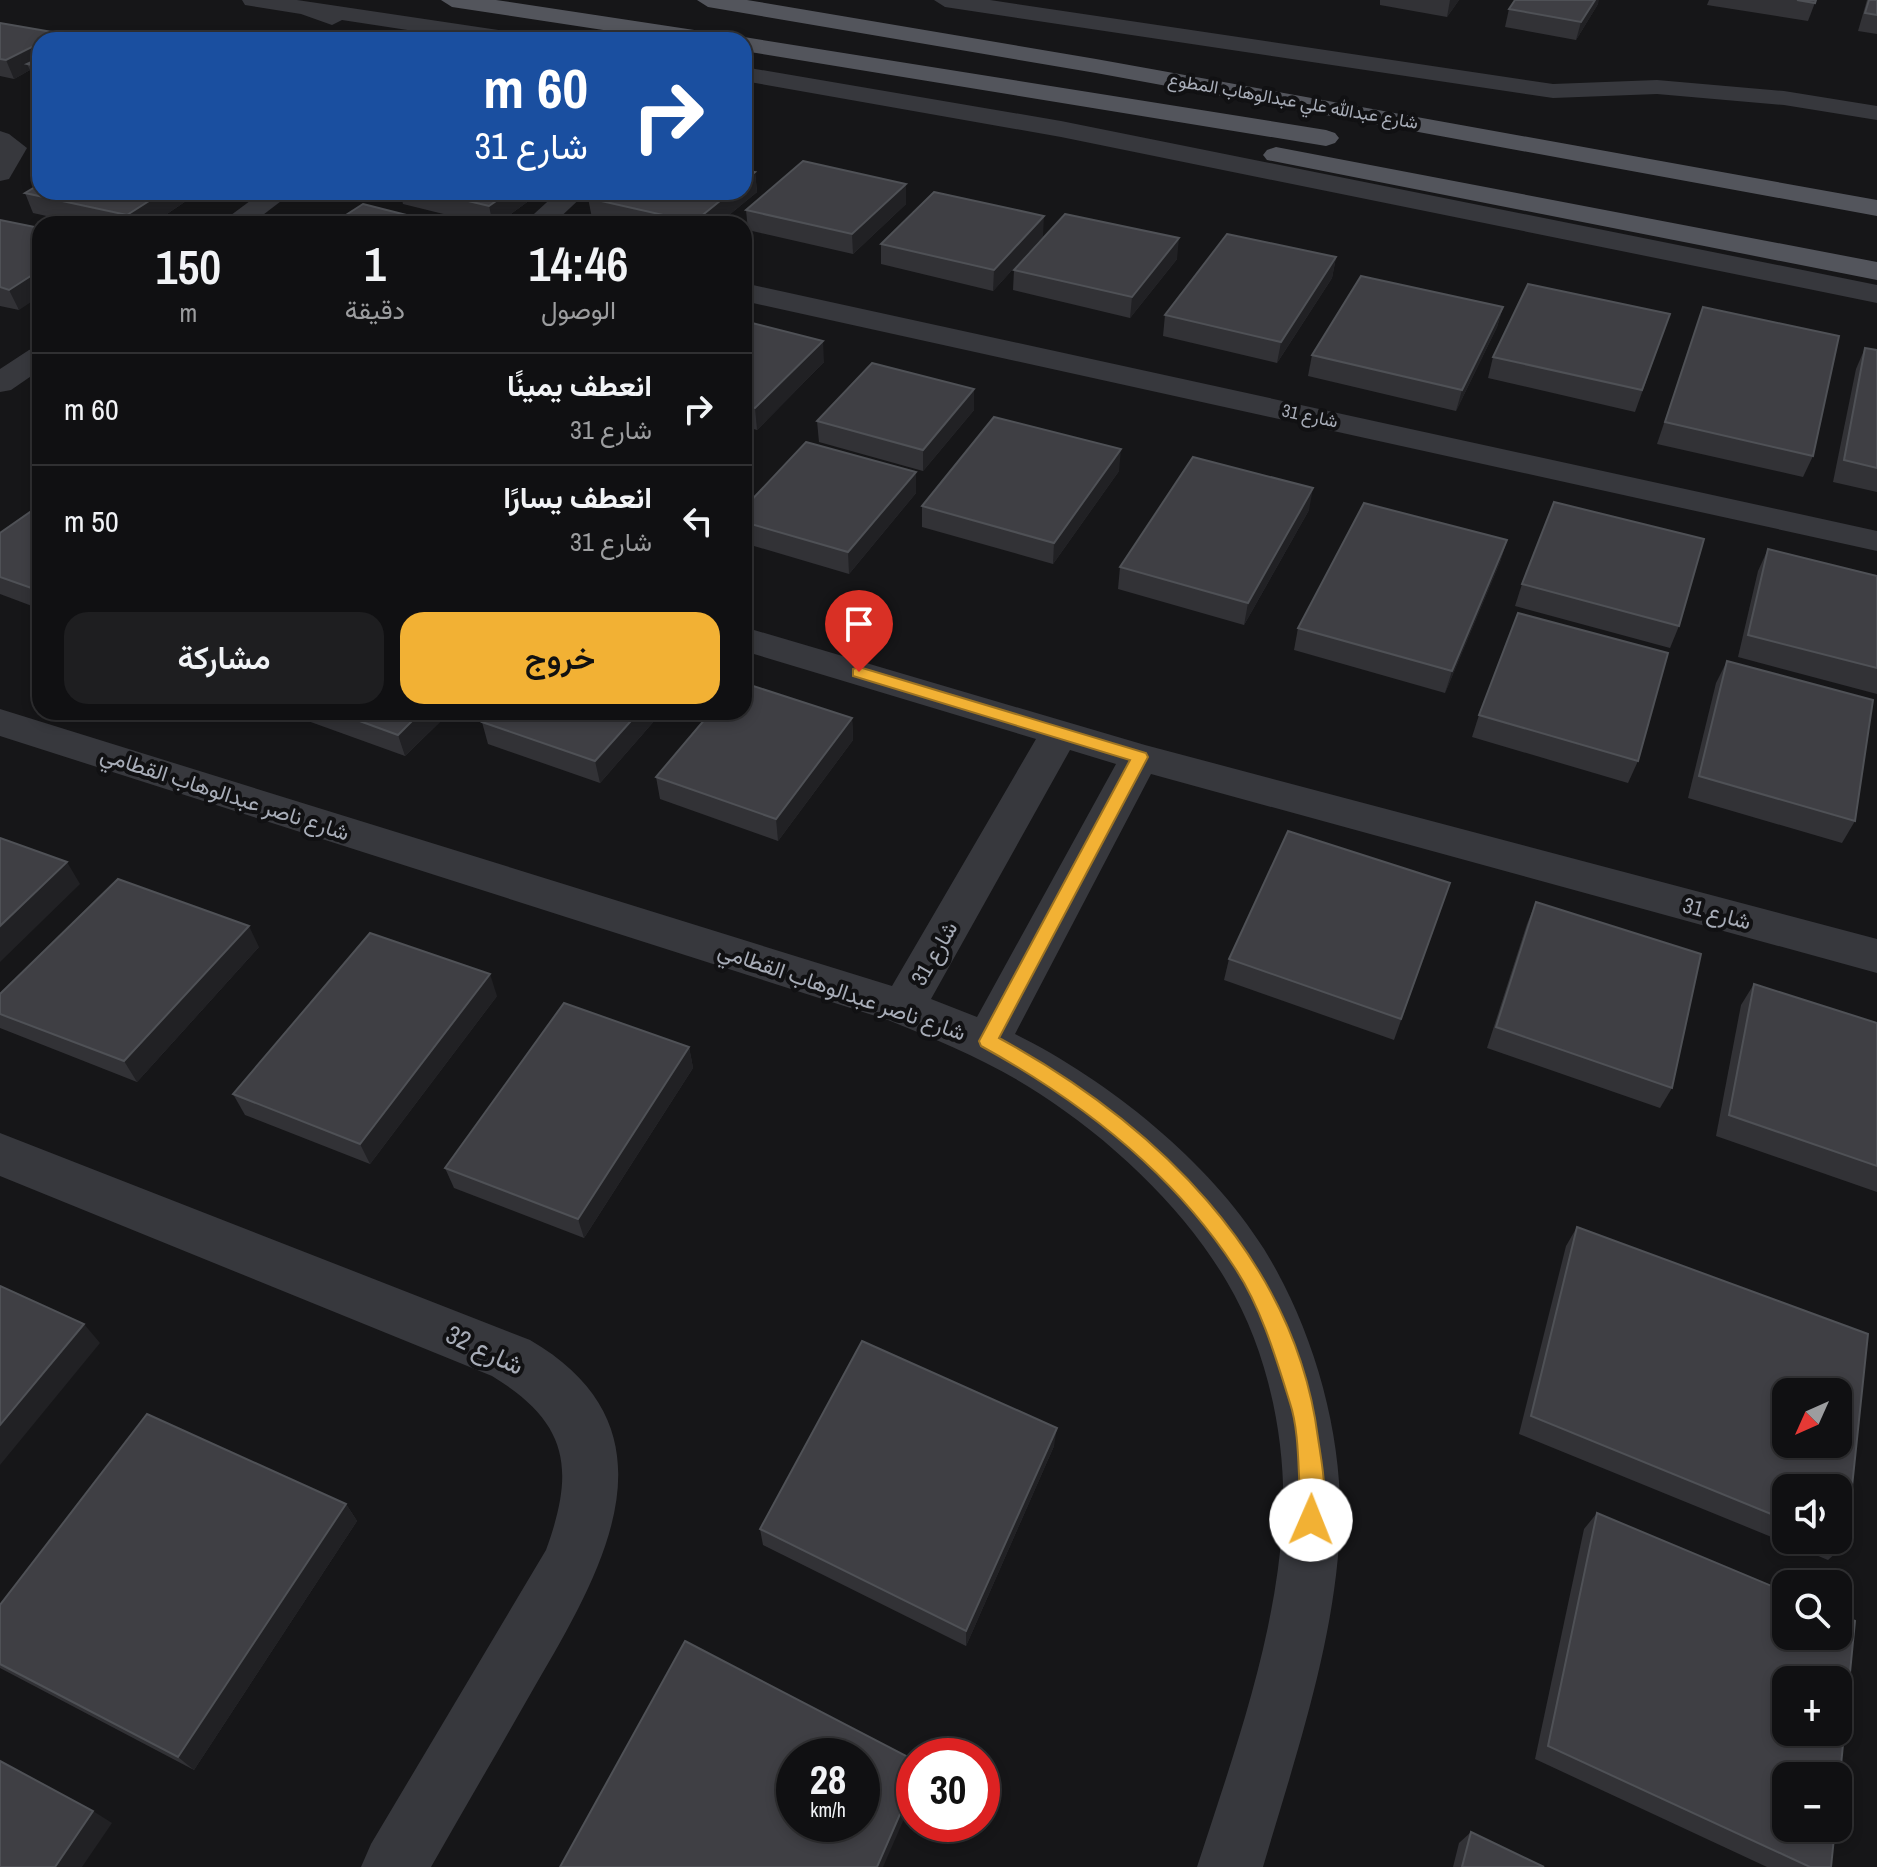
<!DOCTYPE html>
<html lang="ar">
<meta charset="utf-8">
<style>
body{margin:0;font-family:"Archivo Narrow",Vazirmatn,sans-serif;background:#1e1e20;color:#f1f3f6;direction:rtl;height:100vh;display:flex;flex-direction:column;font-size:30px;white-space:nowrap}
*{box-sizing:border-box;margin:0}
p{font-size:26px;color:#9c9d9f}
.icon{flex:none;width:44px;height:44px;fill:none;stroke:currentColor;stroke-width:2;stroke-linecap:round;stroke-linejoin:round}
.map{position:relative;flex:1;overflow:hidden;direction:ltr}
.details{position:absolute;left:32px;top:216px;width:720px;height:504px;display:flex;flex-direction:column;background:#101012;border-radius:24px;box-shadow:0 4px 12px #0003,0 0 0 2px #303032;direction:rtl}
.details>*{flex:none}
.hud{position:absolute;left:32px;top:32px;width:720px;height:168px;border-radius:24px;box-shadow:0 4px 12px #0003,0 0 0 2px #303032;direction:rtl;background:#1a4fa0;color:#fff;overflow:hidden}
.needle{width:52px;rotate:225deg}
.buttons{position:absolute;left:1772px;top:1378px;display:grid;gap:16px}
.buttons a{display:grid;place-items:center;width:80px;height:80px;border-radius:16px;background:#101012;box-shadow:0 4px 12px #0003,0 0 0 2px #303032;font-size:40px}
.speed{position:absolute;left:776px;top:1738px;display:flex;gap:16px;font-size:40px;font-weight:700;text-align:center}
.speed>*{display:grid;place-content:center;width:104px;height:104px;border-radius:50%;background:#101012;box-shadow:0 4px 12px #0003,0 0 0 2px #303032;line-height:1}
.speed small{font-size:20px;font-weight:400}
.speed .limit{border:12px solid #d22;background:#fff;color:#111}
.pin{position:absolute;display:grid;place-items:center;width:68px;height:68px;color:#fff;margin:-82px -34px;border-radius:50% 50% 50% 0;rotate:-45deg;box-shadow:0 0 8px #0007}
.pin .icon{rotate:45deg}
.me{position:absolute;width:88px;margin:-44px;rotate:1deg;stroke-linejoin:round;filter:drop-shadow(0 0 6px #0008)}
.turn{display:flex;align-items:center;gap:28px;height:168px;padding:0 32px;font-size:36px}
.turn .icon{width:104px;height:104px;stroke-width:2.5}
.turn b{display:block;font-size:56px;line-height:68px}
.eta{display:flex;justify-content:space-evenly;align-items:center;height:136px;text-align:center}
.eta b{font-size:48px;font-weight:600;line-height:56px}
.primary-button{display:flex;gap:16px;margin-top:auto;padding:16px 32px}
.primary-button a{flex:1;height:92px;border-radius:24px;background:#f2b134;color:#111;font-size:32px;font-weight:600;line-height:92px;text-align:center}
.primary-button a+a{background:#1e1e20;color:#f1f3f6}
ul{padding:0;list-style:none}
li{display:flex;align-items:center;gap:24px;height:112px;padding:0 32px;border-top:2px solid #303032}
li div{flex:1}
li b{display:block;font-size:30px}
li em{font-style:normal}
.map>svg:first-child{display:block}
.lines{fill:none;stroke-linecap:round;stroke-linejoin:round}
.minor{fill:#37383d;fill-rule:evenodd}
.major{fill:#53555c;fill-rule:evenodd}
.wall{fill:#323236;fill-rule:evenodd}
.shaded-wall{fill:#212124}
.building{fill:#3f3f44;stroke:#4f5156;stroke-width:2;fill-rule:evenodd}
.route{fill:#f2b134;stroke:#9d7322;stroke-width:2}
.labels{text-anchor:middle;stroke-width:8;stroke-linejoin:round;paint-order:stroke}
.far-street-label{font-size:18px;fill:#a8adb8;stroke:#111113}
.street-label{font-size:22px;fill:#a8adb8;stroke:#111113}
.near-street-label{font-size:26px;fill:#a8adb8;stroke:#111113}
</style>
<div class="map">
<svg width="1877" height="1867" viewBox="0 0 1877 1867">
<rect width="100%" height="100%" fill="#161618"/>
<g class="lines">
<g class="minor">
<polygon points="242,0 297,0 519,33 527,35 531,40 473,40 342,20 332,25 301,14 245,5"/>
<polygon points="934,0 990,0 1553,84 1657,80 1784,91 1877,106 1877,120 1784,105 1657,94 1553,98 945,7"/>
<polygon points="744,67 1061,121 1877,285 1877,303 1061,137 744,81"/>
<polygon points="0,131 9,134 27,148 9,179 0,181"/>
<polygon points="262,192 293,192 251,224 219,224"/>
<polygon points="558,192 587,192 553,224 523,224"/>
<polygon points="744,283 1877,531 1877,551 744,301"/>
<polygon points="40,347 40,370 11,390 0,392 0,369 29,350"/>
<path d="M744,627L1145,745L1877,939V973L1151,774L1015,1034C1108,1080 1209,1161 1264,1249C1316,1333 1347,1446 1339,1544C1331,1655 1294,1761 1263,1867H1197C1234,1753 1277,1636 1283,1515C1286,1437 1267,1349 1227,1282C1184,1208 1111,1140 1040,1094C993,1063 940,1041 888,1020L0,736V709L892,986L1036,739L744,651ZM1070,750L1116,764L977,1017L931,999Z"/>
<path d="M0,1133L530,1340C688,1432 599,1576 531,1693C498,1751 464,1809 431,1867H361L371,1844L546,1550C576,1468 568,1422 492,1376L0,1176Z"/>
</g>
<g class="major">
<polygon points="441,0 496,0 714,33 722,35 726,40 669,40 452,7"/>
<polygon points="697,0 747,0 1096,59 1877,200 1877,216 1096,73 708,7"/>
<polygon points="744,37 1326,130 1335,133 1339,138 1335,143 1326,146 744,51 744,40 735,40"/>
<polygon points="1276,147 1877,262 1877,280 1267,160 1263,155 1267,150"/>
</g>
</g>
<g class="wall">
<polygon points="1380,0 1459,0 1447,17 1380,5"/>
<polygon points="1709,0 1816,0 1808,21 1707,5"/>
<polygon points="1867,0 1877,0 1877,34 1858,31"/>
<polygon points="1598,4 1576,40 1505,27 1509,9"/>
<polygon points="0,23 40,40 40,84 35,83 30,70 14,79 0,76"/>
<polygon points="755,172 757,192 718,224 618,224 592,218 588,198"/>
<polygon points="400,192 541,192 497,224 484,224 403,204"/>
<polygon points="25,193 195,195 152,224 83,224 33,213"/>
<polygon points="906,204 853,254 748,230 746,210"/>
<polygon points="0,220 19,310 0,306"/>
<polygon points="1043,236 993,291 881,264 881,244"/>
<polygon points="1336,257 1332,278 1277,363 1163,336 1165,315"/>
<polygon points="1177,259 1130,318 1013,290 1014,270"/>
<polygon points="1503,307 1497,327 1456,411 1308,376 1312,355"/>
<polygon points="1703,307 1813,456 1803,477 1657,444"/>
<polygon points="1670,314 1635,412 1488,378 1493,357"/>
<polygon points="744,321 824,362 757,430 744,426"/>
<polygon points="1865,348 1877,350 1877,492 1833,482 1856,369"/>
<polygon points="974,389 974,410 923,471 819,442 817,421"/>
<polygon points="1119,471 1053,564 922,527 922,506"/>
<polygon points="916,472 916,493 849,574 744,543 744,508"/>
<polygon points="40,505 40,609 0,594 0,533"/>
<polygon points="1309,510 1244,625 1118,589 1120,567"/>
<polygon points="1507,540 1500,562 1445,693 1294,650 1298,628"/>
<polygon points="1768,549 1877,576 1877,694 1738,657 1758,571"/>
<polygon points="1522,584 1679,626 1670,648 1515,606"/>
<polygon points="1727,661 1855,821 1842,843 1688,798 1716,683"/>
<polygon points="283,712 450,712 405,756"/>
<polygon points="492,712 662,712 600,783 488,744 482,722"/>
<polygon points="1479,715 1638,761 1628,783 1472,737"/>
<polygon points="852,718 853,740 778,841 660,799 656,777"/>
<polygon points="1450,883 1394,1040 1224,980 1229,959"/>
<polygon points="1536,902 1672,1088 1660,1108 1487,1048 1527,924"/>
<polygon points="259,947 137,1082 0,1028 0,994"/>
<polygon points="1754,984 1877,1023 1877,1192 1716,1136 1741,1005"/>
<polygon points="497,996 370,1164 245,1115 233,1094"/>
<polygon points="689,1047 693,1068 584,1238 454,1188 445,1168"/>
<path d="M1577,1227L1846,1544L1828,1560L1519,1434L1566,1246ZM1786,1488L1838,1540H1786Z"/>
<polygon points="1054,1446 966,1646 763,1545 760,1529"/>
<polygon points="346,1504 357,1521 194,1770 0,1668 0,1605"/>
<polygon points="1597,1513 1831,1867 1767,1867 1535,1759 1584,1529"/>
<polygon points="1471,1832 1544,1867 1453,1867 1459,1843"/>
</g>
<g class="shaded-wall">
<polygon points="1450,0 1459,0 1447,17"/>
<polygon points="1595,0 1599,0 1598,4 1576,40 1581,22"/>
<polygon points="58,33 60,40 45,40"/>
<polygon points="40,43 40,65 27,64 30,70 14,79 6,60"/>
<polygon points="755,172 757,192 718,224 694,224 694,222 731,192 744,192 744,181"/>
<polygon points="906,184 906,204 853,254 852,234"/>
<polygon points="163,192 194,192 195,195 152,224 130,224 127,215"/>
<polygon points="509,192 541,192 497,224 493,224 489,206"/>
<polygon points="1044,216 1043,236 993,291 994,270"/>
<polygon points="1179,238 1177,259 1130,318 1132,297"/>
<polygon points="1336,257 1332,278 1277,363 1281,342"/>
<polygon points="40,270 40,296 19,310 9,290"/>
<polygon points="1503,307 1497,327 1456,411 1462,390"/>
<polygon points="823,341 824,362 757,430 755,408"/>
<polygon points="974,389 974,410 923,471 923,450"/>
<polygon points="747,435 749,456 744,462 744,438"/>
<polygon points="1121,449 1119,471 1053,564 1054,543"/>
<polygon points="916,472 916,493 849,574 848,552"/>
<polygon points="1313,488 1309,510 1244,625 1248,603"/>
<polygon points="1507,540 1500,562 1445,693 1452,671"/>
<polygon points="421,712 450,712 405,756 398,735"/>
<polygon points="639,712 662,712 600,783 595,761"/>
<polygon points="852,718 853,740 778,841 776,819"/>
<polygon points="67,862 80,884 0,962 0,926"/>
<polygon points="249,926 259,947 137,1082 124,1061"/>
<polygon points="490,974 497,996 370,1164 360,1144"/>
<polygon points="689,1047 693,1068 584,1238 578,1219"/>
<polygon points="84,1324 100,1343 0,1465 0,1425"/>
<polygon points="1057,1428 1054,1446 966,1646 966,1631"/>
<polygon points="346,1504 357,1521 194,1770 178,1757"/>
<polygon points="914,1782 914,1796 883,1867 877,1867"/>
<polygon points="93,1811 112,1823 82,1867 55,1867"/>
</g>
<g class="building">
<polygon points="1515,0 1595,0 1581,22 1509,9"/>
<polygon points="1797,0 1816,0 1815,3"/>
<polygon points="1869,0 1877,0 1877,15 1865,13"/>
<polygon points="0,23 58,33 45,40 40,40 40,43 6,60 0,59"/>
<polygon points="90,31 138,40 73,40"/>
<polygon points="40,58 40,67 27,64"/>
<polygon points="803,161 906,184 852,234 746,210"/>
<polygon points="744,170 755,172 744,181"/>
<polygon points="40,184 40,192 163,192 127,215 25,193"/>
<polygon points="430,192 509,192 489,206"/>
<polygon points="596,192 731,192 694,222 588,198"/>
<polygon points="934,192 1044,216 994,270 881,244"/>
<polygon points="363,204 442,224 332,224"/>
<polygon points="1065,214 1179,238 1132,297 1014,270"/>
<polygon points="0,220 40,228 40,270 9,290 0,287"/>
<polygon points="1227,234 1336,257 1281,342 1165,315"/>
<polygon points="1361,276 1503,307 1462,390 1312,355"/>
<polygon points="1528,284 1670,314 1642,390 1493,357"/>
<polygon points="1703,307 1839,336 1813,456 1665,422"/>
<polygon points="744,321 823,341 755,408 744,406"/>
<polygon points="1865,348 1877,350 1877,468 1844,460"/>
<polygon points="872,363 974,389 923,450 817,421"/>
<polygon points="994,417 1121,449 1054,543 922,506"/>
<polygon points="806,442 916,472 848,552 744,522 744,508"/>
<polygon points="1193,457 1313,488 1248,603 1120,567"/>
<polygon points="1554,502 1704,539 1679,626 1522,584"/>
<polygon points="1364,503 1507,540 1452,671 1298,628"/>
<polygon points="40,505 40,591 0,577 0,533"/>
<polygon points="1768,549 1877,576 1877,668 1748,635"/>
<polygon points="1518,613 1668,653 1638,761 1479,715"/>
<polygon points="1727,661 1873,700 1855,821 1699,776"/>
<polygon points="744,683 852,718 776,819 656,777 711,712 744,712"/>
<polygon points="335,712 421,712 398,735"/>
<polygon points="492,712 639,712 595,761 482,722"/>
<polygon points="1288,831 1450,883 1401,1019 1229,959"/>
<polygon points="0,838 67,862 0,926"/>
<polygon points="118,879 249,926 124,1061 0,1014 0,994"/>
<polygon points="1536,902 1701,954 1672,1088 1496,1027"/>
<polygon points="370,933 490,974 360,1144 233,1094"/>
<polygon points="1754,984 1877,1023 1877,1166 1729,1115"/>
<polygon points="564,1003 689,1047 578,1219 445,1168"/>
<path d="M1577,1227L1868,1334L1846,1544L1836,1540H1838V1488H1786V1520L1531,1416ZM1786,1392H1838V1444H1786Z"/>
<polygon points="0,1286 84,1324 0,1425"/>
<polygon points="862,1341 1057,1428 966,1631 760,1529"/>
<polygon points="147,1414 346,1504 178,1757 0,1664 0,1605"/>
<path d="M1597,1513L1786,1592V1636H1838V1614L1855,1621L1838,1796V1776H1786V1828H1835L1831,1867H1810L1548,1746ZM1786,1680H1838V1732H1786Z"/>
<path d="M685,1641L914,1760V1782L877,1867H560ZM794,1756H862V1824H794Z"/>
<polygon points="0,1761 93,1811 55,1867 0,1867"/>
<polygon points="1471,1832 1544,1867 1462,1867"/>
</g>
<path class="route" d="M859,667L1146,753L1148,757L999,1038C1153,1122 1295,1256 1318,1438C1322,1465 1330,1503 1319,1529L1311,1532L1302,1529C1295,1512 1300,1493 1299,1475C1298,1452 1297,1424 1290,1403C1276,1358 1261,1307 1235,1268C1173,1173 1079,1100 981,1046L979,1041L1130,760L853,676V669Z"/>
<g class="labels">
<g class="far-street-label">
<text transform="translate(1293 101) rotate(10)" y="6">شارع عبدالله علي عبدالوهاب المطوع</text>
<text transform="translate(1310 416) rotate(12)" y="6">شارع 31</text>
</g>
<g class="street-label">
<text transform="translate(225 793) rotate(18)" y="8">شارع ناصر عبدالوهاب القطامي</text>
<text transform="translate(1717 913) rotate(15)" y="8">شارع 31</text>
<text transform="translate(934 953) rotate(-60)" y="8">شارع 31</text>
<text transform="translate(842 991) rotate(19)" y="8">شارع ناصر عبدالوهاب القطامي</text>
</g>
<g class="near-street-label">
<text transform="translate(485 1350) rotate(25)" y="9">شارع 32</text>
</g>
</g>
</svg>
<div class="buttons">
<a><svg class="needle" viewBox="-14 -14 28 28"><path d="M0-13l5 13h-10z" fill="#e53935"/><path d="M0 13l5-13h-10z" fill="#9c9d9f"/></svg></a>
<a><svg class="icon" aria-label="sound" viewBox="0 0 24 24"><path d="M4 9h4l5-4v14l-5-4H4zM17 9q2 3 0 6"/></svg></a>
<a><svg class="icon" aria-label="search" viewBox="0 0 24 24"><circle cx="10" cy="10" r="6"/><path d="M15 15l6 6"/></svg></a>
<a>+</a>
<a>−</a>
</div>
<div class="speed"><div>28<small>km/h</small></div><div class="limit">30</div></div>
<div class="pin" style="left:859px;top:672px;background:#d93025"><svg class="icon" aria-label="arrive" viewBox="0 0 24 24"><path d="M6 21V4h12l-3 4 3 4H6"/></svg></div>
<svg class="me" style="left:1311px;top:1520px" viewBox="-20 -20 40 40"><circle r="19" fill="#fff"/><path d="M0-13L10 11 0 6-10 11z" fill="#f2b134"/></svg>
<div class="hud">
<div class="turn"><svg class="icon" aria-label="right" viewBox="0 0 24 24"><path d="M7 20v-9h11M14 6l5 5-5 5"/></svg><div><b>60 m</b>شارع 31</div></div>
</div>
<section class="details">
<div class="eta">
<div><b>14:46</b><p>الوصول</p></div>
<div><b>1</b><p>دقيقة</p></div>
<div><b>150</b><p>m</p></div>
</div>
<ul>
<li><svg class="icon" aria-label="right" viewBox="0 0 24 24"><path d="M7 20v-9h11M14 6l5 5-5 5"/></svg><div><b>انعطف يمينًا</b><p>شارع 31</p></div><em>60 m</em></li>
<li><svg class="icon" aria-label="left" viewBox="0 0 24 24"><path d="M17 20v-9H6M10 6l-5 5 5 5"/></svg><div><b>انعطف يسارًا</b><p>شارع 31</p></div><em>50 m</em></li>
</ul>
<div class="primary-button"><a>خروج</a><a>مشاركة</a></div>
</section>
</div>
